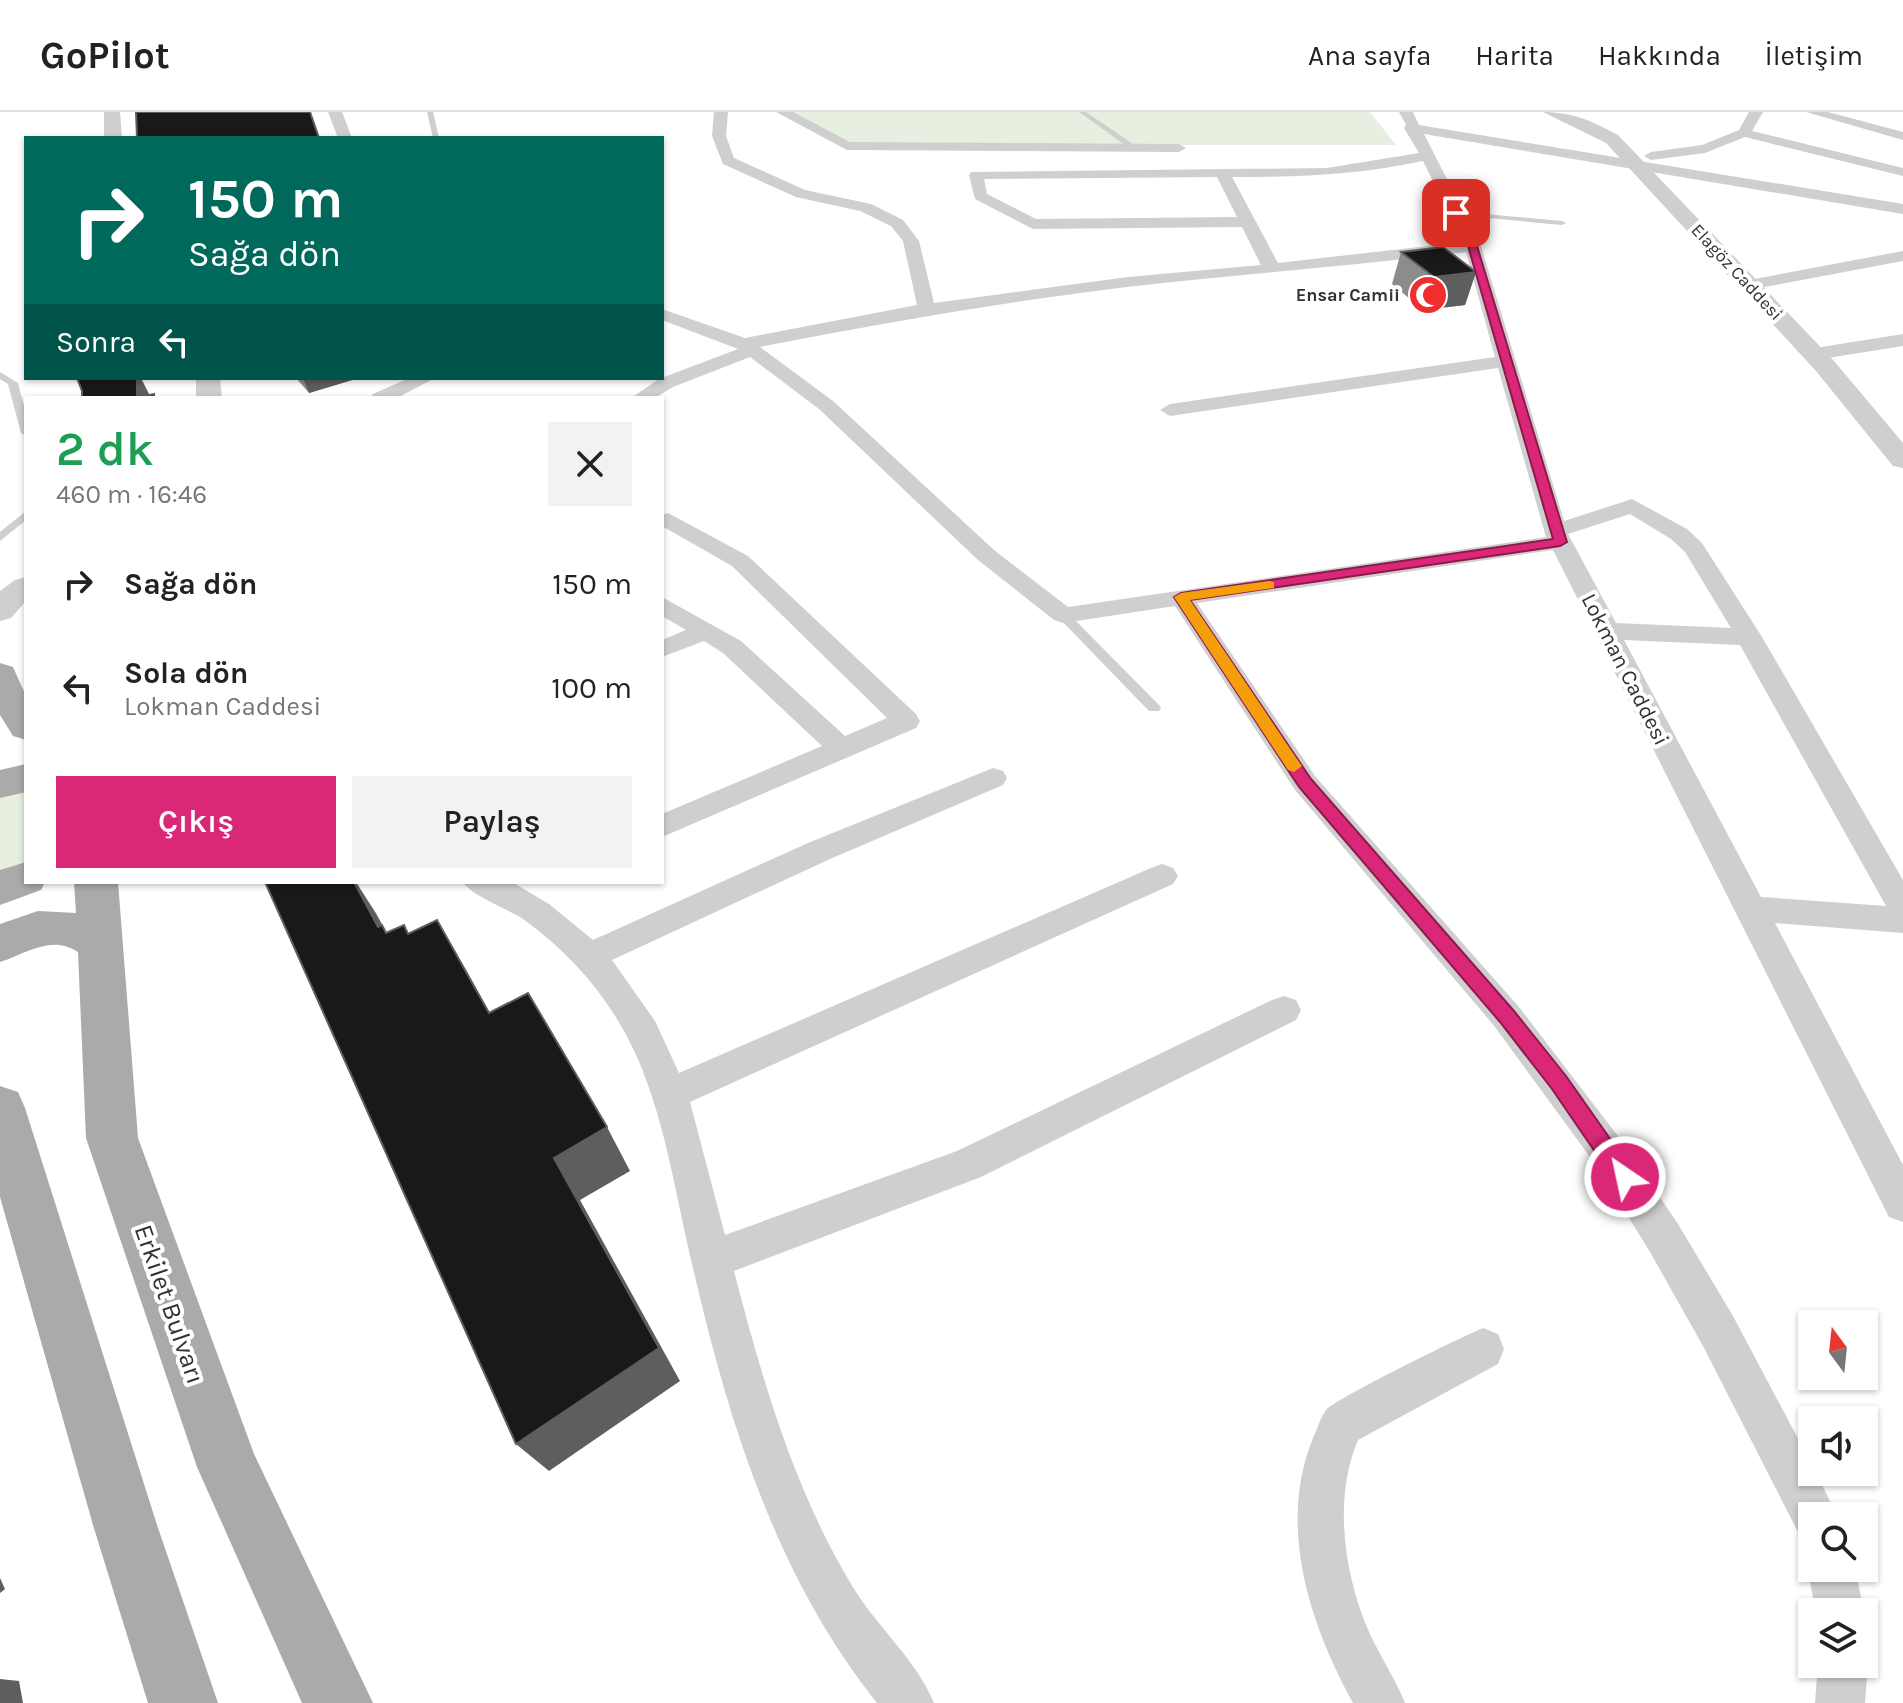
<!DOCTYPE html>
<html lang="tr">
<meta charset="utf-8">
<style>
body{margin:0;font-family:Karla,sans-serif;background:#f2f2f2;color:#222;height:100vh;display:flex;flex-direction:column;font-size:30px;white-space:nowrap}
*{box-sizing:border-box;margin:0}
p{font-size:26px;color:#767676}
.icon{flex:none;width:44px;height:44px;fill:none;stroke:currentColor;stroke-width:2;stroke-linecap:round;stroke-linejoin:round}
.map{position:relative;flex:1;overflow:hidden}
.details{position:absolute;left:24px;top:284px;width:640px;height:488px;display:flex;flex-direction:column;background:#fff;border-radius:0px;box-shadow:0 2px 6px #0004}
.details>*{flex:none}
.hud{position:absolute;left:24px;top:24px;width:640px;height:244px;border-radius:0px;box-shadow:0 2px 6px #0004;background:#00695c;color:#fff;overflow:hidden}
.needle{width:52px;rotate:345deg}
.buttons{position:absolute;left:1798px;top:1198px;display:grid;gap:16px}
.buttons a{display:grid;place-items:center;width:80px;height:80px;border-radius:0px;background:#fff;box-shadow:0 2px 6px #0004;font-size:40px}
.pin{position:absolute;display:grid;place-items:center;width:68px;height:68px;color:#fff;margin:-34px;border-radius:16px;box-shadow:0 4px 12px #0006}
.me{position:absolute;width:88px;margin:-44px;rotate:326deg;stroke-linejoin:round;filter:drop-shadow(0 0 6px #0008)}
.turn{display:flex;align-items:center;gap:28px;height:168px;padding:0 32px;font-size:36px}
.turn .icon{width:104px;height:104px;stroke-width:2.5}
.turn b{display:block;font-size:56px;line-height:68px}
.then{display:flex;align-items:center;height:76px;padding:0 32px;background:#0003;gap:16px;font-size:30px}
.round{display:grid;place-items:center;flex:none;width:84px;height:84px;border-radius:0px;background:#f2f2f2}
.overview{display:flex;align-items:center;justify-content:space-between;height:136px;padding:0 32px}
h1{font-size:48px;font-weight:600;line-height:60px;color:#1e9e55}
.action{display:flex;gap:16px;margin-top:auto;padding:16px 32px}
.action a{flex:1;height:92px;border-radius:0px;background:#db2777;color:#fff;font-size:32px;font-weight:600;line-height:92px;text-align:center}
.action a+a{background:#f2f2f2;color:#222}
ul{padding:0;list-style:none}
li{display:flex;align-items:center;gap:24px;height:104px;padding:0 32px}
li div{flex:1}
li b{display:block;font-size:30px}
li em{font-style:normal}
header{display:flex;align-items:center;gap:48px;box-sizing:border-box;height:112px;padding:0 40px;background:#fff;border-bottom:2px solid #e0e0e0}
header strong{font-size:38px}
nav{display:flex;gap:44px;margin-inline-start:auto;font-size:28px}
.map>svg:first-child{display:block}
.green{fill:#e7efe0}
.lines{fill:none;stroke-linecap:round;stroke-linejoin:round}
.service{fill:#cfcfcf;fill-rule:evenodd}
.minor{fill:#cfcfcf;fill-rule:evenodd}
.tertiary{fill:#cfcfcf;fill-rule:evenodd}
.primary{fill:#aaa;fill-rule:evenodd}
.wall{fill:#8c8c8c}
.shaded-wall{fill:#5e5e5e}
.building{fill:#191919;stroke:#5e5e5e;stroke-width:2}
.route{fill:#db2777;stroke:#8e194d;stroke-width:2}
.slow{fill:#f59e0b}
.labels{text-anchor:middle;stroke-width:8;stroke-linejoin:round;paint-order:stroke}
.far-street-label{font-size:18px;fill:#323232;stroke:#fff}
.far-poi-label{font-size:18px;font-weight:bold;fill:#323232;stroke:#fff;text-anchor:end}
.street-label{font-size:22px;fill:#323232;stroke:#fff}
.near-street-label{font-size:26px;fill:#323232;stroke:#fff}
</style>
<header>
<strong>GoPilot</strong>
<nav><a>Ana sayfa</a><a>Harita</a><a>Hakkında</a><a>İletişim</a></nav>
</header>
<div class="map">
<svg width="1903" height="1591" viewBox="0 0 1903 1591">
<rect width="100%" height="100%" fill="#fff"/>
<g class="green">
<polygon points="789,0 1370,0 1396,33 868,33 847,29"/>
<polygon points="26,679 26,753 0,764 0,684"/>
</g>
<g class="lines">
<g class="service">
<polygon points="427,0 433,0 439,26 433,26"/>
<polygon points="1079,0 1086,0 1139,36 1132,38"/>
<polygon points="1453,99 1562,109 1566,111 1562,113 1456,103"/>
<polygon points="0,260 18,271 26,301 26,324 21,321 8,272 0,267"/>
<polygon points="26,399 26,408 0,429 0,420"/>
<polygon points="1063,499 1067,500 1159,593 1161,596 1159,599 1149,599 1059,506 1057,503"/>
</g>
<g class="minor">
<polygon points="328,0 342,0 352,26 338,26"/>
<path d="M714,0H728L726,24L734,46L805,78L871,92L903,108L919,129L934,191L1128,165L1261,153L1242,115L1033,117L975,87L969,63L971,60L1327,56L1419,41L1404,16L1406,13L1399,0H1413L1419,13L1903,92V102L1424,22L1481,134L1564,409L1632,387L1687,417L1702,431L1762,525L1903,768V821L1775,811L1903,1053V1110L1889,1105L1553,438L1197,491L1315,664L1519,895L1624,1032L1678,1112L1733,1204L1812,1353V1360H1816L1837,1404H1812V1426L1798,1420L1703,1234L1650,1140L1598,1056L1495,915L1295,678L1175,494L1063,511L1054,508L978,448L819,297L750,245L673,275L655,286H631L659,267L738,237L662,208V197L745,226L917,193L903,129L891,114L860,99L796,85L723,52L712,24ZM1423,49L1463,130L1278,151L1232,65C1297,65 1359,63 1423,49ZM1217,65L1237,105L1036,107L987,82L984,67ZM1466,140L1495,245L1170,292L1160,298L1170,304L1498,256L1546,425L1068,495L994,438L833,289L760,235C882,211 1003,190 1127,175C1240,162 1353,154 1466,140ZM1630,402L1671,427L1685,440L1731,516L1616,511L1568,422ZM1624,528L1740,533L1886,794L1761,785Z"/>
<polygon points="776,0 793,0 850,30 1179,32 1186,36 1179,40 847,38"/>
<polygon points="1749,0 1763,0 1752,19 1903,56 1903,64 1745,25 1705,41 1651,48 1644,44 1651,40 1702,33 1739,18"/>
<polygon points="1806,0 1828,0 1903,20 1903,28"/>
<polygon points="1903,139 1903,149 1749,178 1740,173 1749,168"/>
<polygon points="1903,222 1903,234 1815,248 1805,242 1815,236"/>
<polygon points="409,266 435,266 397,286 370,286 373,282"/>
<polygon points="668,401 748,444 916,602 920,609 916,616 662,725 662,702 822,634 723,541 704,529 662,545 662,528 686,518 662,504 662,485 741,529 845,624 887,606 732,454 662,414 662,403"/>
<path d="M993,656L1003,659L1007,666L1003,673L830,747L612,848L655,909L679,961L1151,756L1162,752L1173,756L1178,764L1173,772L690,990L725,1123L957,1039L1272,888L1284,884L1296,888L1301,898L1296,908L981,1065L734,1159C762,1267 793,1375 851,1472C875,1513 916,1547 934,1591H877C776,1464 729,1311 693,1156C676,1086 666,1011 637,945C612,889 573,843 523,807C508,797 470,783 463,770H512L549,792L593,828L808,731Z"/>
<path d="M1483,1216L1498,1222L1504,1237L1498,1252L1358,1328C1333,1386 1344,1463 1369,1520C1380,1544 1395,1566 1405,1591H1353C1310,1513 1277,1414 1313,1326C1317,1318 1320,1306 1326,1298C1333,1288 1463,1224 1483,1216Z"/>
<polygon points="1812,1445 1812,1456 1855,1456 1864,1500 1864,1501 1816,1500 1807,1456"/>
<polygon points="1864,1543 1868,1552 1865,1591 1815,1591 1818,1552 1864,1552"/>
</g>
<g class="tertiary">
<polygon points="104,0 120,0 122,26 104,26"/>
<path d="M1543,0C1572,0 1592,9 1618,23L1834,249L1903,331V356L1893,354L1816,259L1606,31Z"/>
<polygon points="196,266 220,266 222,286 196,286"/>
<polygon points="26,465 26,489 11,506 0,509 0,479 15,468"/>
</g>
<g class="primary">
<polygon points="0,551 13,555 26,584 26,628 13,624 0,603"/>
<polygon points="26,652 26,680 0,686 0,658"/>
<polygon points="26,750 26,770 45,770 41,778 0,793 0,758"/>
<path d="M74,770H118L138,1026L254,1342L373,1591H302L197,1355L86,1026L78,840C52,822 25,842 0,850V812L38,799L76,801Z"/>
<polygon points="0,974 18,980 25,996 157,1413 218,1591 148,1591 93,1413 0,1085"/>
</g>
</g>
<g class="wall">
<polygon points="1401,140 1476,160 1465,193 1423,198 1392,172"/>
<polygon points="296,266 359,266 309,281"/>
</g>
<g class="shaded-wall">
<polygon points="1476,160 1465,193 1423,198 1434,165"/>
<polygon points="137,266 141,266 151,286 137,286"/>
<polygon points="303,266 359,266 309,281"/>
<polygon points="354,770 356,770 377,803 387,822 378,815"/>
<polygon points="437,808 466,858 516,948 489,901"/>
<polygon points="607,1015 630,1059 580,1088 680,1269 549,1359 516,1332 554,1046"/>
<polygon points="0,1466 5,1477 0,1481"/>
<polygon points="0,1567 19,1569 23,1591 0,1591"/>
</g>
<g class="building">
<polygon points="136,0 310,0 319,26 137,26"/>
<polygon points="1443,135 1476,160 1434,165 1401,140"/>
<polygon points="77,266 137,266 137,286 154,282 154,286 82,286 82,279"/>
<polygon points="265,770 354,770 378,815 382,813 386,821 404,813 408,822 437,808 489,901 528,881 607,1015 554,1046 659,1236 516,1332"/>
</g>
<polygon class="route" points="1453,100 1459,100 1477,134 1567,430 1560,434 1190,488 1311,667 1514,899 1566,964 1632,1058 1635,1065 1632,1072 1625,1075 1617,1072 1552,977 1500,910 1299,675 1174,485 1181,481 1553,427 1468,134"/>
<polygon class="slow" points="1269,469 1274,470 1274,476 1190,488 1299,650 1302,654 1294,660 1288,658 1174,485 1181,481"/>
<defs>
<symbol id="mosque-disc" viewBox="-11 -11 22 22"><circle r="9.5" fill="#ef2f2e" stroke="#fff"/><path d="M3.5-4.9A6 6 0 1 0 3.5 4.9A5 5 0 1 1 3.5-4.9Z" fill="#fff"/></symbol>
</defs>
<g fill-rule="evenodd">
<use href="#mosque-disc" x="1406" y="161" width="44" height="44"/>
</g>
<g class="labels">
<g class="far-street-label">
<text transform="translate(1737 160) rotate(47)" y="6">Elagöz Caddesi</text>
</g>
<g class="far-poi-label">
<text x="1400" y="189">Ensar Camii</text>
</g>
<g class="street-label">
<text transform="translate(1626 557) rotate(63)" y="8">Lokman Caddesi</text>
</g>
<g class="near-street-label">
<text transform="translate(170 1192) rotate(71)" y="9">Erkilet Bulvarı</text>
</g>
</g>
</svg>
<div class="buttons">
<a><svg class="needle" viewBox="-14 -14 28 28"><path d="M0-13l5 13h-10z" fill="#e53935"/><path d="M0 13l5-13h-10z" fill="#767676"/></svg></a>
<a><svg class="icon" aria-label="sound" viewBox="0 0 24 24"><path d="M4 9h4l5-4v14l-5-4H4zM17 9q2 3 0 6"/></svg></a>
<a><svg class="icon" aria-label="search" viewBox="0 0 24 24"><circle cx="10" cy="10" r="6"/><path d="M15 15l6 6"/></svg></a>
<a><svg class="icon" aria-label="layers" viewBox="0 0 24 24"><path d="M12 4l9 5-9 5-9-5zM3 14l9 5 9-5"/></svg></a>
</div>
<div class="pin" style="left:1456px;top:101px;background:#d93025"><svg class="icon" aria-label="arrive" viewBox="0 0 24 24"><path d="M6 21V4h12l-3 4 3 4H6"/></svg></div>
<svg class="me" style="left:1625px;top:1065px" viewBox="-20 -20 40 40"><circle r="17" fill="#db2777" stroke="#fff" stroke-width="3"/><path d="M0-11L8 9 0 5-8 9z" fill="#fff"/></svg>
<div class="hud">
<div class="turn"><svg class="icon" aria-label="right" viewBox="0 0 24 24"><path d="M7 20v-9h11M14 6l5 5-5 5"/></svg><div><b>150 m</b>Sağa dön</div></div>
<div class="then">Sonra<svg class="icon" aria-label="left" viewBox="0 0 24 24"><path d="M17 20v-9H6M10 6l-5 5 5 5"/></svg></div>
</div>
<section class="details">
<div class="overview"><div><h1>2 dk</h1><p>460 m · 16:46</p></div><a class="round"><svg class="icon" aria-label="close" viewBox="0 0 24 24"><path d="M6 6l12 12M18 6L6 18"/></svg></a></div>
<ul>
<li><svg class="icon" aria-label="right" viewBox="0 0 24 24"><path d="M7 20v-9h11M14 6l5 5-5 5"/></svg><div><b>Sağa dön</b></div><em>150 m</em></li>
<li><svg class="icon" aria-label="left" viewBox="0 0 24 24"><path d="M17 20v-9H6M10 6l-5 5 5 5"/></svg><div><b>Sola dön</b><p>Lokman Caddesi</p></div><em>100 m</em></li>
</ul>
<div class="action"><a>Çıkış</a><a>Paylaş</a></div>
</section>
</div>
